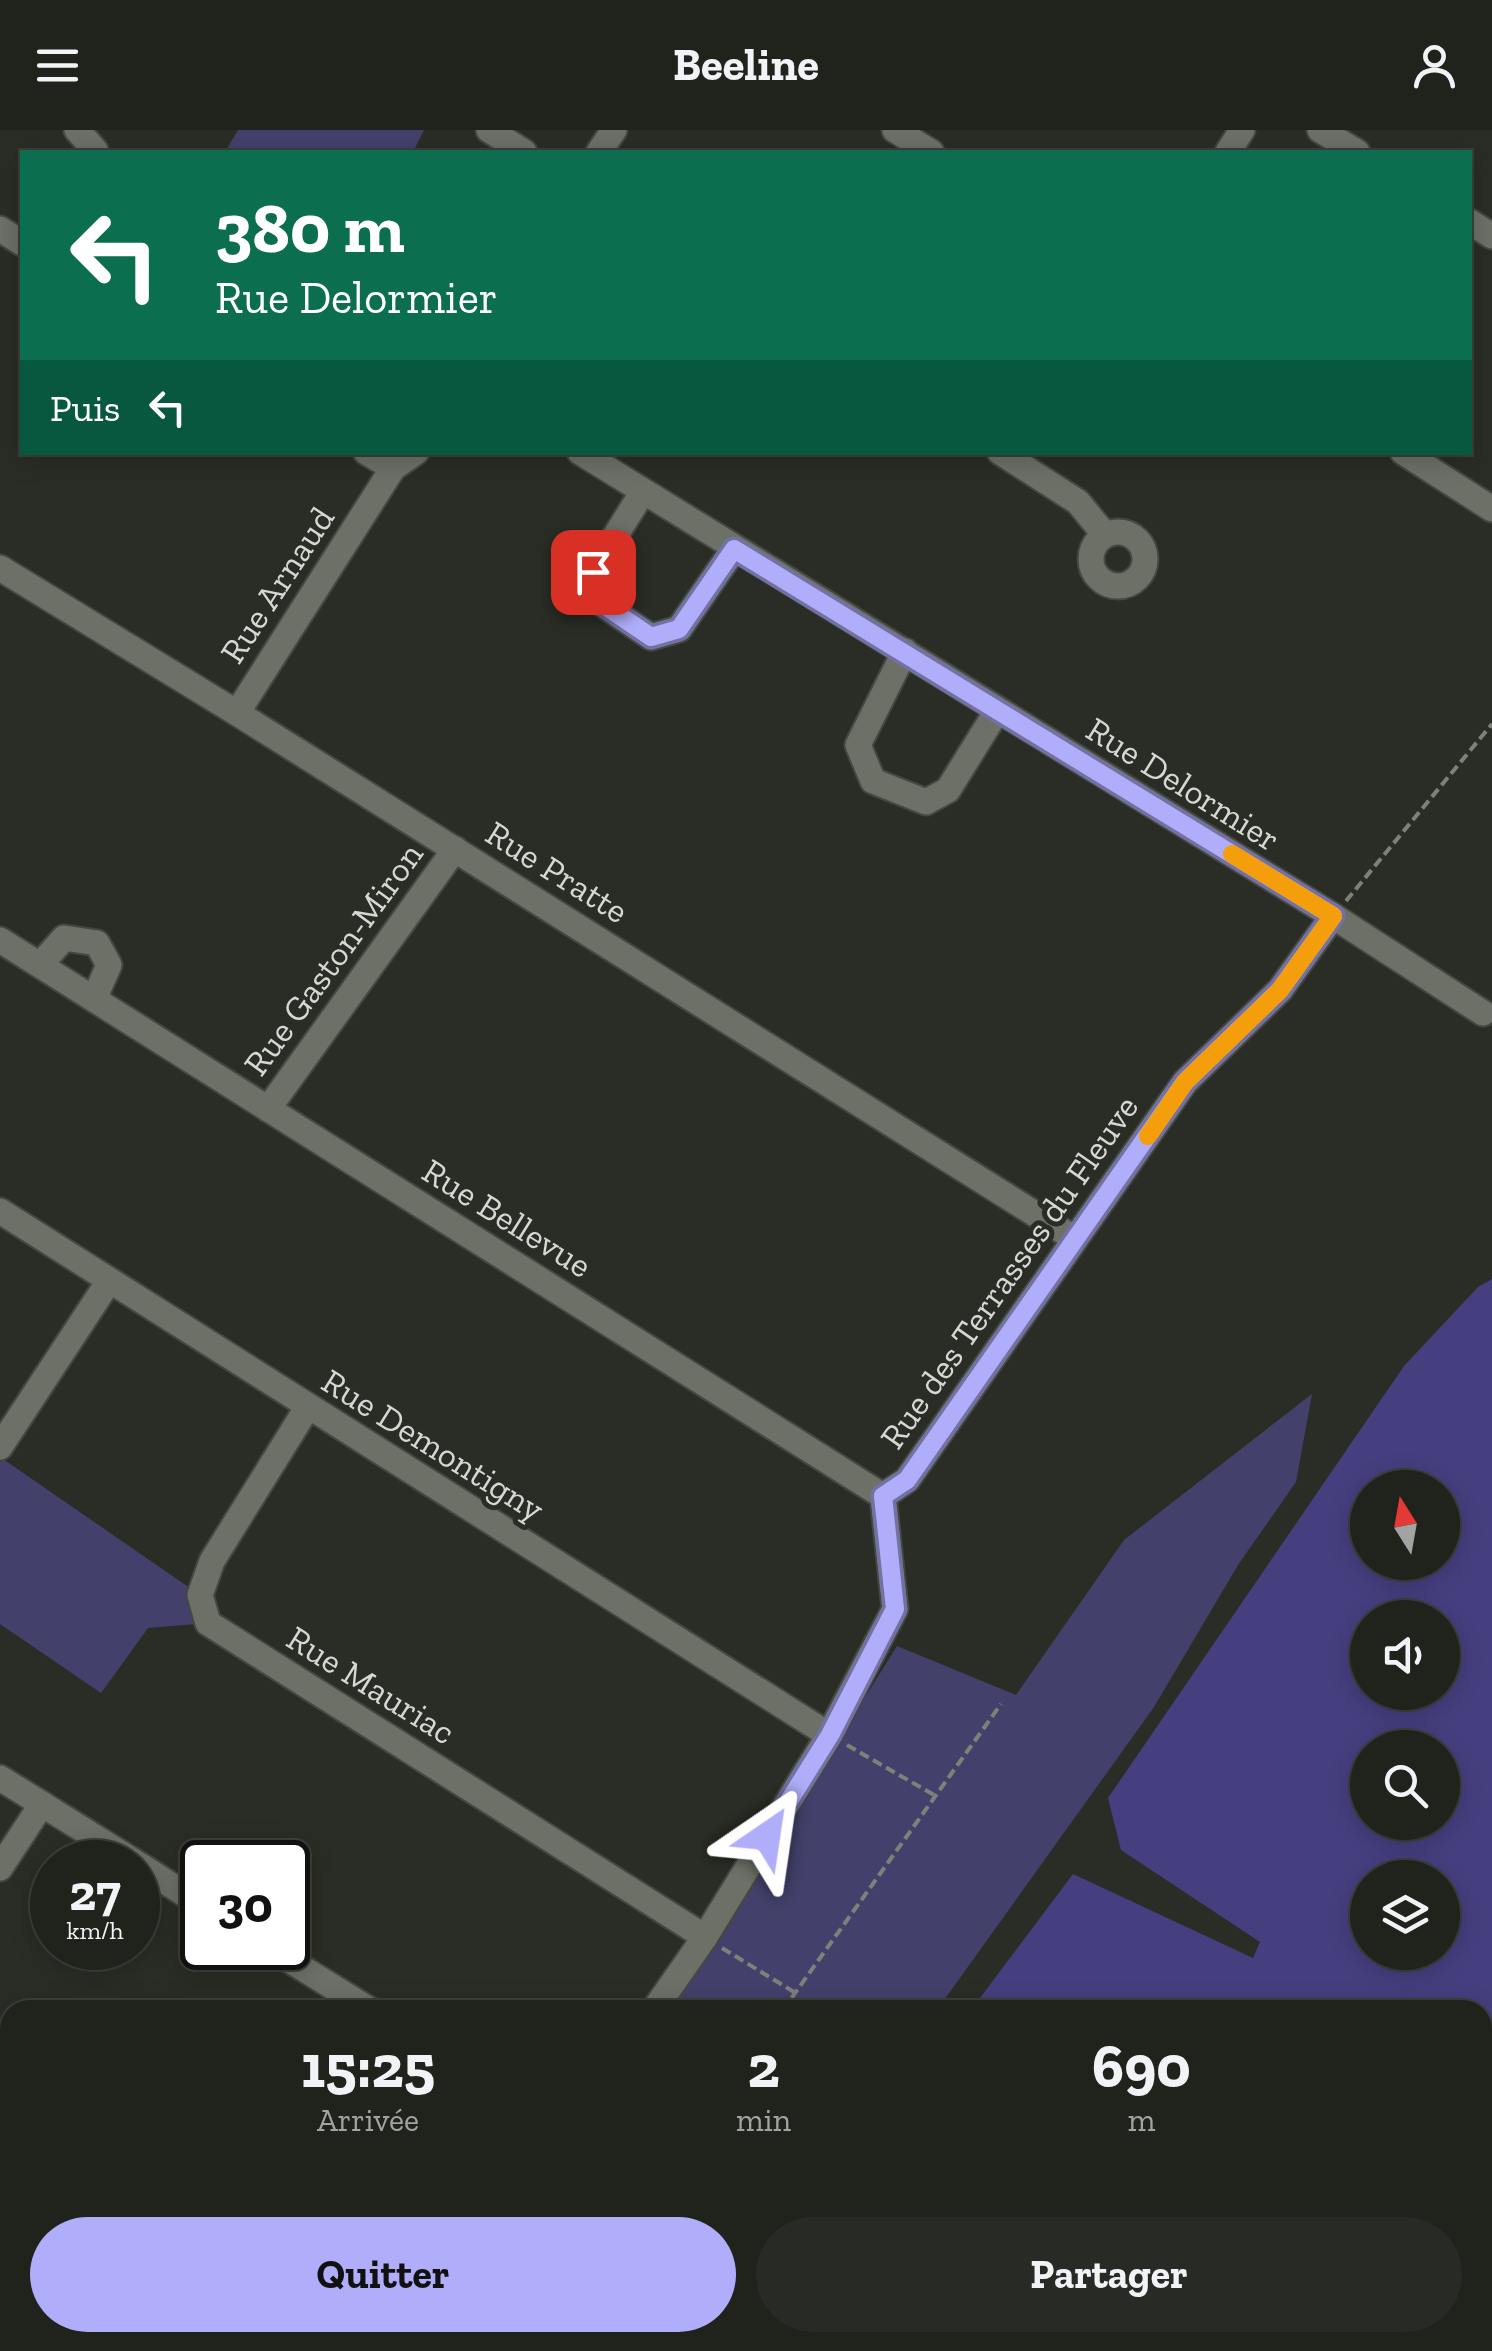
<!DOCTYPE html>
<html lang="fr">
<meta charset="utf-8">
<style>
body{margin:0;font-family:"Zilla Slab",serif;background:#282a25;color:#f1f3f6;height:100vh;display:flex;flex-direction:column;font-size:38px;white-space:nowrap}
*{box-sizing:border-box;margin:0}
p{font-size:32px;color:#a2a4a3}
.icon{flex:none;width:55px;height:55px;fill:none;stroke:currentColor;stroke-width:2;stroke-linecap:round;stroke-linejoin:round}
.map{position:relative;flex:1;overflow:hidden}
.details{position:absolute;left:0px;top:1870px;width:1492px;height:352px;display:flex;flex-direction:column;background:#20221c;border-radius:30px 30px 0 0;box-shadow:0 5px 25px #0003,0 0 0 2px #3d3f3b}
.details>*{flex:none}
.hud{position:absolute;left:20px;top:20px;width:1452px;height:305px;border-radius:0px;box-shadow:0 5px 25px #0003,0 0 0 2px #3d3f3b;background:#0b6e4f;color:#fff;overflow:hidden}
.needle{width:65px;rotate:349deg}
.tools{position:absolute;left:1350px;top:1340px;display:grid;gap:20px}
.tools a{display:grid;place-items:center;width:110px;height:110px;border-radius:50%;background:#20221c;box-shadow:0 5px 25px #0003,0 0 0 2px #3d3f3b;font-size:50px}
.speed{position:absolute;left:30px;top:1710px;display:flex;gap:20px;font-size:50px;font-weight:700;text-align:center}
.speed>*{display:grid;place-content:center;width:130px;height:130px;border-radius:50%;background:#20221c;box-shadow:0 5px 25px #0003,0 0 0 2px #3d3f3b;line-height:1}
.speed small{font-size:25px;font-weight:400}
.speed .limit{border:5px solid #111;border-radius:15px;background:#fff;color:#111}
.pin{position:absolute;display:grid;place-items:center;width:85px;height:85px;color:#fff;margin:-42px;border-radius:20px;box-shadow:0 5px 15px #0006}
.me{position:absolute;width:110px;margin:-55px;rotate:32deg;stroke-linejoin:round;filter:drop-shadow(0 0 8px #0008)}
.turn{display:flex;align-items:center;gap:35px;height:210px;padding:0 30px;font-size:45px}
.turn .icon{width:130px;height:130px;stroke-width:2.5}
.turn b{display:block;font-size:70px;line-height:85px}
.then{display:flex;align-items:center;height:95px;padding:0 30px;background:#0003;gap:20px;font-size:38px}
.eta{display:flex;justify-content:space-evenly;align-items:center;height:170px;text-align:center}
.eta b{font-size:60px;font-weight:800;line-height:70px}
.cta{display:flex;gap:20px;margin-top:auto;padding:20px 30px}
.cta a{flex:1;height:115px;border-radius:60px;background:#b0aefa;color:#111;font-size:40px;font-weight:800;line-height:115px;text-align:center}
.cta a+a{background:#282a25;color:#f1f3f6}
header{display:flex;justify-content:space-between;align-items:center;height:130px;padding:0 30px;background:#20221c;font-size:45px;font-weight:800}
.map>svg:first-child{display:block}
.green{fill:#43416b}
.water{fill:#453f7f;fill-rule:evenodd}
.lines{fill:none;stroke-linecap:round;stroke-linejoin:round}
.stream{stroke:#453f7f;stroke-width:6}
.minor-casing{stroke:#454841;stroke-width:29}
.path{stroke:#7e817a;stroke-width:4;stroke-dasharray:10 5;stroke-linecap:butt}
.minor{stroke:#6d7067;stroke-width:25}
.route-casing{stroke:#7271a2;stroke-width:25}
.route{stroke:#b0aefa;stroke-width:18}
.slow{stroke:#f59e0b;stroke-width:18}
.labels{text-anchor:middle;stroke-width:10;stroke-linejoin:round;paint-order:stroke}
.street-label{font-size:35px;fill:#d6d8d3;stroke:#2a2d25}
</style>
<header><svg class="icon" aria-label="menu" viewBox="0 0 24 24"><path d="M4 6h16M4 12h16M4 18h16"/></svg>Beeline<svg class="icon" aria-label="person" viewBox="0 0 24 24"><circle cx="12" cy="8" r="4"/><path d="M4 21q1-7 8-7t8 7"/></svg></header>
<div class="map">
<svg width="1492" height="2221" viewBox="0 0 1492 2221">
<rect width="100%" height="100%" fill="#2a2d25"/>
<g class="green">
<polygon points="238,0 424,0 413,22 225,22"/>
<polygon points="1312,1264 1296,1352 1238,1435 1154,1577 937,1880 670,1880 897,1516 1016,1565 1124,1410"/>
<polygon points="0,1327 200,1465 208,1493 148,1498 101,1563 0,1494"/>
<polygon points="359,2212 672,2212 672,2213 653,2221 341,2221"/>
</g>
<path class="water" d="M1492,1149V2221H716L734,2212H1482V1880H971L1073,1744L1253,1828L1260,1812L1121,1720L1108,1668L1404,1236L1478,1157ZM1368,1358H1442V1432H1368ZM1368,1488H1442V1562H1368ZM1368,1618H1442V1692H1368ZM1368,1748H1442V1822H1368Z"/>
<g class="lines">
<g class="stream">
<polyline points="0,2067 10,2073"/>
<polyline points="241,2212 255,2221"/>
</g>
<defs>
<g id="minor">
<polyline points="77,0 95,20 94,22"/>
<polyline points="489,0 524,22"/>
<polyline points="895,0 931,22"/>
<polyline points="1320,0 1357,22"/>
<polyline points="599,22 614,0"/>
<polyline points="1228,22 1242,0"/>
<polyline points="1470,92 1492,106"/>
<polyline points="0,99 22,113"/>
<polyline points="366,322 393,338"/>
<polyline points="580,322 1333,786 1483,883"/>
<polyline points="1000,322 1078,372 1105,405"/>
<polyline points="1403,322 1492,379"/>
<polyline points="642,363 593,442 601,473 651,507 679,499 734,419"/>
<circle cx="1118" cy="429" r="27"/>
<polyline points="0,438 237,583 1075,1109"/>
<polyline points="905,521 858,615 873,651 926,672 948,660 997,581"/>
<polyline points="237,583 393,338 416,322"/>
<polyline points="0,810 883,1366"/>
<polyline points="40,835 64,808 97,813 109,835 94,869"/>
<polyline points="268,979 455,719"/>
<polyline points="0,1081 829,1605"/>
<polyline points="307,1278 212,1431 200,1465 208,1493 705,1807"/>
<polyline points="0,1317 109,1151"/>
<polyline points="0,1648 135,1732"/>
<polyline points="138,1734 202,1775"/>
<polyline points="0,1738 42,1674"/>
<polyline points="270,1818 370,1880"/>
<polyline points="654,1880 705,1807 829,1605 895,1479 883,1366 907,1350 1185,952 1280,860 1333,786"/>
<polyline points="0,1924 10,1931"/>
</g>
</defs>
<use href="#minor" class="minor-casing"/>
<g class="path">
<polyline points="1346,771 1492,594"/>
<polyline points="847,1615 934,1665"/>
<polyline points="722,1818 794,1862"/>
<polyline points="783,1880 1001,1574"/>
<polyline points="465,2212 476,2221"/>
<polyline points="538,2221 549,2212"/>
</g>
<use href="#minor" class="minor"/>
</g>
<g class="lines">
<defs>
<polyline id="route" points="593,442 601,473 651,507 679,499 734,419 1333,786 1280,860 1185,952 907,1350 883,1366 895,1479 830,1605 767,1706"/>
</defs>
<use href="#route" class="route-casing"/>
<use href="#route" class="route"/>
<polyline class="slow" points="1148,1006 1185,952 1280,860 1333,786 1232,724"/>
</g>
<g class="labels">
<g class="street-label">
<text transform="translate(277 455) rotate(-57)" y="12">Rue Arnaud</text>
<text transform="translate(1183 654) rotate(32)" y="12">Rue Delormier</text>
<text transform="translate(557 742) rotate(32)" y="12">Rue Pratte</text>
<text transform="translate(333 829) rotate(-54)" y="12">Rue Gaston-Miron</text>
<text transform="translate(507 1088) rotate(32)" y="12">Rue Bellevue</text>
<text transform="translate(1009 1142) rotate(-55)" y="12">Rue des Terrasses du Fleuve</text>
<text transform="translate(433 1315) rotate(32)" y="12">Rue Demontigny</text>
<text transform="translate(371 1555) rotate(32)" y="12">Rue Mauriac</text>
</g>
</g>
</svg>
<div class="tools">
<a><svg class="needle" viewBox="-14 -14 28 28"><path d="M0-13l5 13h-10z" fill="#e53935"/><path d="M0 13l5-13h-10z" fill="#a2a4a3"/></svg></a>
<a><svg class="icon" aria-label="sound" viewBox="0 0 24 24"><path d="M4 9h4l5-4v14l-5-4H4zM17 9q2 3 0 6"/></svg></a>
<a><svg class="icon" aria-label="search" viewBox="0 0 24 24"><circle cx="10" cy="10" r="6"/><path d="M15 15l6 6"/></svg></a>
<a><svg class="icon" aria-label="layers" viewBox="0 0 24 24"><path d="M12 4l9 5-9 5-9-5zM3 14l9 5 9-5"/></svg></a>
</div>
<div class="speed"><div>27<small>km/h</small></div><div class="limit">30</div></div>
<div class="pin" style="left:593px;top:442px;background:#d93025"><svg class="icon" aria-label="arrive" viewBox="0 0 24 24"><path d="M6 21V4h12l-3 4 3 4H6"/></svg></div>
<svg class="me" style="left:767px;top:1706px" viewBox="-20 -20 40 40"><path d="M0-17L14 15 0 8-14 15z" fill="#b0aefa" stroke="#fff" stroke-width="4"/></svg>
<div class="hud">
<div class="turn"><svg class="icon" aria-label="left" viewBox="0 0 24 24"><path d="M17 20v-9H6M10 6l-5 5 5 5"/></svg><div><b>380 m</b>Rue Delormier</div></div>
<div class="then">Puis<svg class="icon" aria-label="left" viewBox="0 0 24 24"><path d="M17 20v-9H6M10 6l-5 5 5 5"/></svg></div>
</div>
<section class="details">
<div class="eta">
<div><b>15:25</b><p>Arrivée</p></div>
<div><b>2</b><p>min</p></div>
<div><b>690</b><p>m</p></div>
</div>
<div class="cta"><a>Quitter</a><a>Partager</a></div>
</section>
</div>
